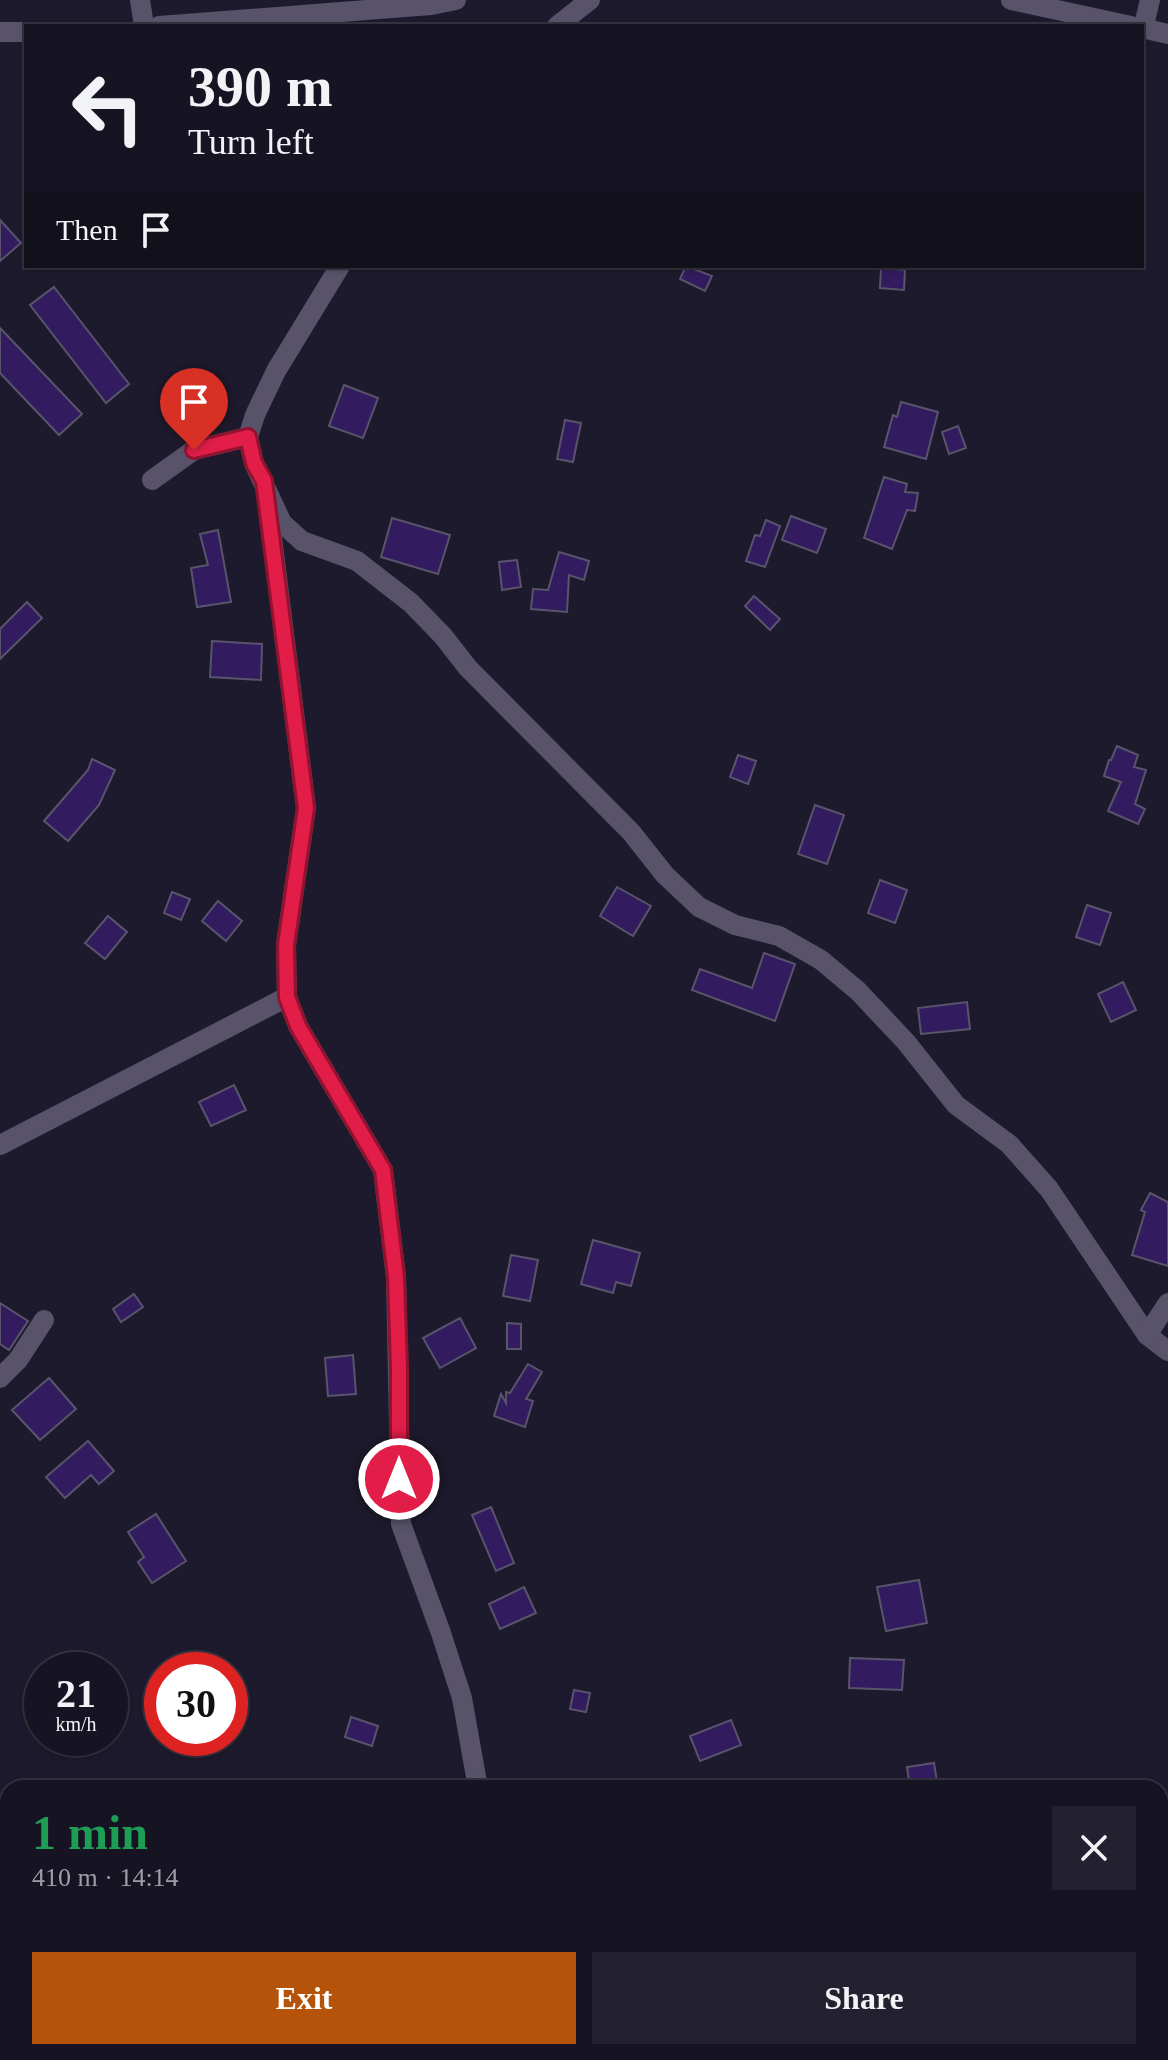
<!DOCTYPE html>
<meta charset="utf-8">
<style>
body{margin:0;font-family:"Times New Roman",serif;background:#23212f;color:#f1f3f6;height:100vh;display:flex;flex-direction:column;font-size:30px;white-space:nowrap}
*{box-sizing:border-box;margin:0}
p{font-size:26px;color:#9e9ea5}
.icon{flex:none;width:44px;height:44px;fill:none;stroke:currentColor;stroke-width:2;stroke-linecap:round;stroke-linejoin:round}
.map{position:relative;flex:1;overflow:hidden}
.drawer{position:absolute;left:0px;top:1780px;width:1168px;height:280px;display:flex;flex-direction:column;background:#161422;border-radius:24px 24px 0 0;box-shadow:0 2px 6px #0004,0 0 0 2px #353340}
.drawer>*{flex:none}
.hud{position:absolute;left:24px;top:24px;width:1120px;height:244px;border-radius:0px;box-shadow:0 2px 6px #0004,0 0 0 2px #353340;background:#161422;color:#f1f3f6;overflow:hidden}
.speed{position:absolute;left:24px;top:1652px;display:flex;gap:16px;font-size:40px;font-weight:700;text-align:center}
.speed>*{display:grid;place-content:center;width:104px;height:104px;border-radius:50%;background:#161422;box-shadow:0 2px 6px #0004,0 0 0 2px #353340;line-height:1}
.speed small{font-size:20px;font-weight:400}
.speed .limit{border:12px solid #d22;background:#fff;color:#111}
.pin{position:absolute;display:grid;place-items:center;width:68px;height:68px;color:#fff;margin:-82px -34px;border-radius:50% 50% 50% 0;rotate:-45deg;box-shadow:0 0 8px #0007}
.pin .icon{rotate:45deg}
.me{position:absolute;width:88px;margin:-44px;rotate:0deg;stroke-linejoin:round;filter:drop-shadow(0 0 6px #0008)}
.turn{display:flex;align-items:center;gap:28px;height:168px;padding:0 32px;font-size:36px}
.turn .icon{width:104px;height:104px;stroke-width:2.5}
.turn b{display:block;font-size:56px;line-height:68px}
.then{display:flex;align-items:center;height:76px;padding:0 32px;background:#0003;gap:16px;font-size:30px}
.round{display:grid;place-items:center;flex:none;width:84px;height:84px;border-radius:0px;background:#23212f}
.overview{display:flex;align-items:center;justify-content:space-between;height:136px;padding:0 32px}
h1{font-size:48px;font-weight:600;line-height:60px;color:#1e9e55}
.cta{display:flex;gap:16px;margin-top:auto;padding:16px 32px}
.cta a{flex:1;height:92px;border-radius:0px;background:#b45309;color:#fff;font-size:32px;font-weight:600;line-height:92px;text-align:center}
.cta a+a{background:#23212f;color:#f1f3f6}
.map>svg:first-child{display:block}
.building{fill:#331b5f;stroke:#58546b;stroke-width:2}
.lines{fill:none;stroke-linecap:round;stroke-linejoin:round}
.street{stroke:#58536a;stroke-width:20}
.route-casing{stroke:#92132f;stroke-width:20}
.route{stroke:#e11d48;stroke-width:14}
</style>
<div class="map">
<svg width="1168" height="2060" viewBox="0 0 1168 2060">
<rect width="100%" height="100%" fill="#1e1a2d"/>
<g class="building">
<polygon points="0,220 21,243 0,261"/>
<polygon points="686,266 712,276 705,291 680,279"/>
<polygon points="881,268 905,270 904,290 880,288"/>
<polygon points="54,287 129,384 106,403 30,305"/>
<polygon points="0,328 82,414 59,435 0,373"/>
<polygon points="344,385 378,398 363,438 329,426"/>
<polygon points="901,402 938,412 926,459 884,447 893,415 897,417"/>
<polygon points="565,420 581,423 573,462 557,459"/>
<polygon points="958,426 966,448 949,454 942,432"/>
<polygon points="884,477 907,484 905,492 918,493 915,511 907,510 892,549 864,538"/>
<polygon points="791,516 826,529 817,553 782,540"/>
<polygon points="392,518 450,535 438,574 381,557"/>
<polygon points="766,520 780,526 765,567 746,561 755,535 760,536"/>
<polygon points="218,530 231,602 197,607 191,568 208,565 200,534"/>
<polygon points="559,552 589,561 584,580 569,575 567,612 531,609 533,589 548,590"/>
<polygon points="517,560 521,587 502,590 499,562"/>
<polygon points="754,596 780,619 770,630 745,606"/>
<polygon points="27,602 42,618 0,659 0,629"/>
<polygon points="212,641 262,644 261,680 210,677"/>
<polygon points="1117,746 1138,755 1134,767 1146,770 1135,804 1145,809 1138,824 1108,811 1121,782 1104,776 1109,760 1111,760"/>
<polygon points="738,755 756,761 748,784 730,777"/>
<polygon points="92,759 115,770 99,805 68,841 44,821 88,770"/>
<polygon points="815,805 844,815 827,864 798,854"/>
<polygon points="880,880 907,890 895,923 868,913"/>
<polygon points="617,887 651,906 633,936 600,916"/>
<polygon points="172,892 190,899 181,920 164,913"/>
<polygon points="218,901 242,921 226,941 202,921"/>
<polygon points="1087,905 1111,913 1100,945 1076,937"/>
<polygon points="108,916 127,932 105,959 85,943"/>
<polygon points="764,953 795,964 775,1021 692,990 700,969 752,988"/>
<polygon points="1123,982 1136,1010 1111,1022 1098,994"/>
<polygon points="967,1002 970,1029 921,1034 918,1008"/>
<polygon points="234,1085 246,1110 211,1126 199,1102"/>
<polygon points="1150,1193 1168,1202 1168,1266 1132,1255 1145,1212 1141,1210"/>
<polygon points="593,1240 640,1253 631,1286 616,1282 613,1293 581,1284"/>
<polygon points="511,1255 538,1260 530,1301 503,1296"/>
<polygon points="134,1294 143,1307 121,1322 113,1309"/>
<polygon points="0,1303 28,1321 9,1350 0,1344"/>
<polygon points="460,1318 476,1348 440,1368 423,1338"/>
<polygon points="507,1323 521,1324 521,1349 507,1349"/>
<polygon points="353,1355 356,1394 328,1396 325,1358"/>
<polygon points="528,1364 542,1372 526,1399 533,1401 525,1427 494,1416 501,1394 506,1403 506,1392 510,1393"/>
<polygon points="49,1378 76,1409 40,1440 12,1410"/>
<polygon points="88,1441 114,1471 99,1484 91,1475 65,1498 46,1477"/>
<polygon points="491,1507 514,1563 496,1571 472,1515"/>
<polygon points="156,1514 186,1561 152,1583 138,1562 144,1557 128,1532"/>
<polygon points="919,1580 927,1623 886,1631 877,1587"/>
<polygon points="524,1587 536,1613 500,1629 489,1604"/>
<polygon points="850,1658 904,1660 902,1690 849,1688"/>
<polygon points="574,1690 590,1693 586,1712 570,1709"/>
<polygon points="351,1717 378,1726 372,1746 345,1737"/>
<polygon points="731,1720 741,1745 700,1761 690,1736"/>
<polygon points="934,1763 938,1788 910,1788 907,1767"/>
</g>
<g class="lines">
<g class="street">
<polyline points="140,0 144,26"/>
<polyline points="1011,0 1131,26"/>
<polyline points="159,26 431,5 456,0"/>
<polyline points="557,26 590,0"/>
<polyline points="1142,28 1168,34"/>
<polyline points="1143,29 1150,0"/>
<polyline points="0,32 26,32"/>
<polyline points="340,266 276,371 255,415 248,437 254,463 282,523 302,541 357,561 411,603 443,636 468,668 631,832 665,875 699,907 735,925 779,936 821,960 858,991 906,1042 956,1105 1009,1144 1049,1189 1147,1335 1168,1351"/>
<polyline points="152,480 194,450 248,437"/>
<polyline points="268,506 306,808 286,945 287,997 298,1026 383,1170 396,1277 401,1524 441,1633 462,1698 478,1788"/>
<polyline points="0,1145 287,997"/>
<polyline points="1147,1335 1168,1303"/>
<polyline points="0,1378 18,1360 44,1320"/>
<polyline points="0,1954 8,1958"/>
<polyline points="1160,2017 1168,2014"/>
<polyline points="624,2052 629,2060"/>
<polyline points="86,2060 88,2052"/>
<polyline points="1065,2060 1082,2052"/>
</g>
</g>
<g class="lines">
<defs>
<polyline id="route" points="194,450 248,437 254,463 264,481 306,808 286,945 287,997 298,1026 383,1170 396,1277 399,1367 399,1479"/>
</defs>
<use href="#route" class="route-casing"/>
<use href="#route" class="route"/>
</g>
</svg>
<div class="speed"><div>21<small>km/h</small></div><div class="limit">30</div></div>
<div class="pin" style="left:194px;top:450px;background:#d93025"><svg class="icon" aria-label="arrive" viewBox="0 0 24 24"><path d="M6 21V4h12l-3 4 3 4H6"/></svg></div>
<svg class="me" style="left:399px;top:1479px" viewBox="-20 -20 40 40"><circle r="17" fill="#e11d48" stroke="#fff" stroke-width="3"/><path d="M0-11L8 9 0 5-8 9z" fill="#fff"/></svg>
<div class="hud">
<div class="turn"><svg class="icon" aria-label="left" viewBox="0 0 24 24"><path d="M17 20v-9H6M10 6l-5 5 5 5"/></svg><div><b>390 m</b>Turn left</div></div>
<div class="then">Then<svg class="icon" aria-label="arrive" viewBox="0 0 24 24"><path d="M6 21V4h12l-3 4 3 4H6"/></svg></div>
</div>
<section class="drawer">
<div class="overview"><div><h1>1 min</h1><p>410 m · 14:14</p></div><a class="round"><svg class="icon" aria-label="close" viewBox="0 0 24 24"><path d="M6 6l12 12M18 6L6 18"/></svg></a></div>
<div class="cta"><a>Exit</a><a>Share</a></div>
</section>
</div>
